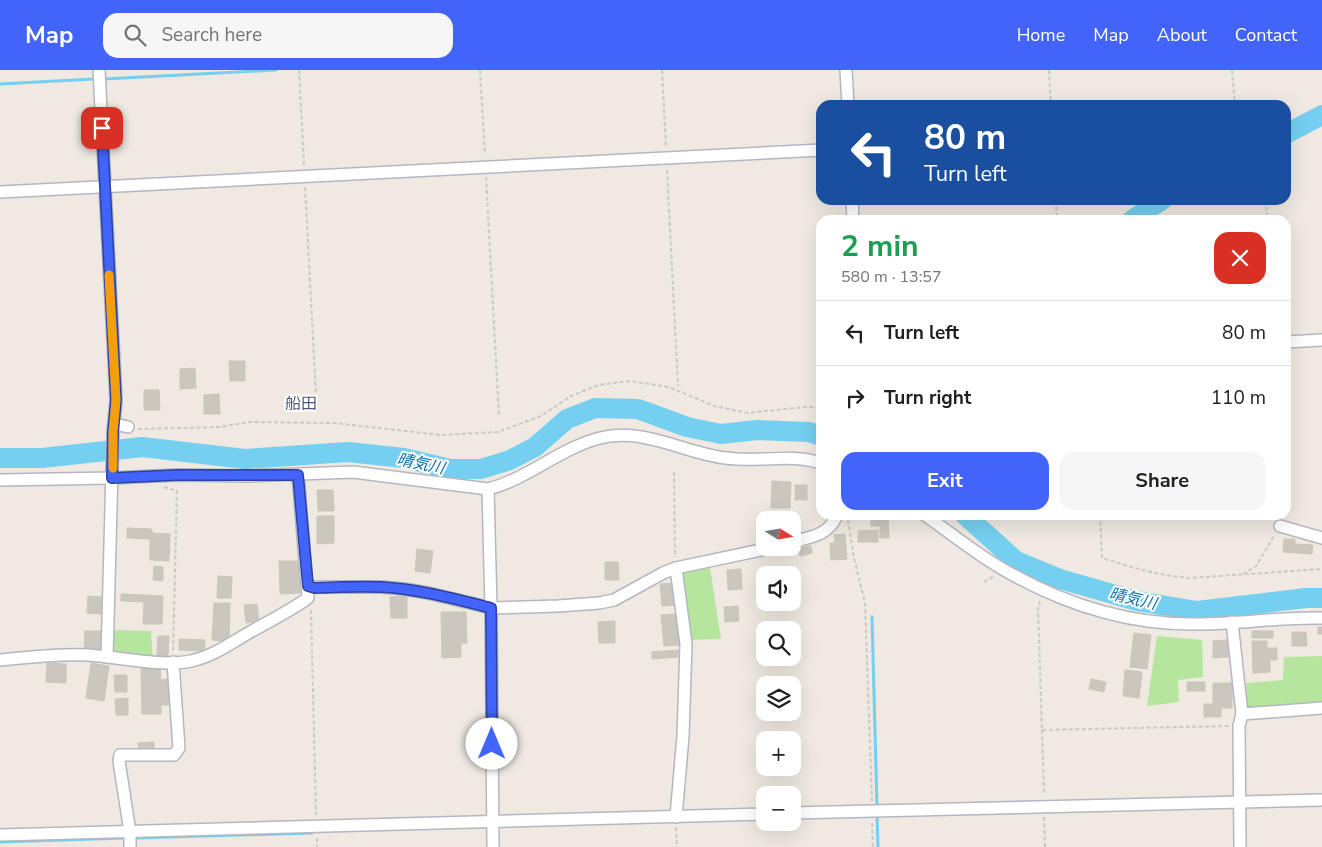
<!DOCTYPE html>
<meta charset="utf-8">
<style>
body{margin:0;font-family:"Nunito Sans","Noto Sans JP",sans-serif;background:#f6f6f6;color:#202124;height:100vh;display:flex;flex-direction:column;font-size:19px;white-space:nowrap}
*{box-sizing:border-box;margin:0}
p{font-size:16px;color:#757577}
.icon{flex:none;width:28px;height:28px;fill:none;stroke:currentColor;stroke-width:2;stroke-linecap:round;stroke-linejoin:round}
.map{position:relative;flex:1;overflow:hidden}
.details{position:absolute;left:816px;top:145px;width:475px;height:305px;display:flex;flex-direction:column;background:#fff;border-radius:15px;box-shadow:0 5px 20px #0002}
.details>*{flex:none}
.banner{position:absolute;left:816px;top:30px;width:475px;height:105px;border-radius:15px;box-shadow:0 5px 20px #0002;background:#1a4fa0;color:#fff;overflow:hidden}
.needle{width:32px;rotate:101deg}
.buttons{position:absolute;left:756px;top:441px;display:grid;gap:10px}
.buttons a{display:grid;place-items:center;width:45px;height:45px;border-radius:10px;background:#fff;box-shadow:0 5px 20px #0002;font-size:25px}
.pin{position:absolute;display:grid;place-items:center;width:42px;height:42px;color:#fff;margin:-21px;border-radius:10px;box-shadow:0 2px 8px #0006}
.me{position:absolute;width:55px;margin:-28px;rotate:0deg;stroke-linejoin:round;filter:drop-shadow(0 0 4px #0008)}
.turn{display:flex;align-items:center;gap:18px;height:105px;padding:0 25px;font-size:22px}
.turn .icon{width:65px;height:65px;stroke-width:2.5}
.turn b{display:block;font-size:35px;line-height:42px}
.round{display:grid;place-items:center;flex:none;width:52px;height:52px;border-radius:15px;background:#f6f6f6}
.summary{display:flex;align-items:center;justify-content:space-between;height:85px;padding:0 25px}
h1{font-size:30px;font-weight:700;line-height:38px;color:#1e9e55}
.cta{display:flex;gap:10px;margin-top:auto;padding:10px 25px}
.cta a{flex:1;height:58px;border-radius:15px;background:#4264fb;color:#fff;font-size:20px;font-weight:700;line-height:58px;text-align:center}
.cta a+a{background:#f6f6f6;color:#202124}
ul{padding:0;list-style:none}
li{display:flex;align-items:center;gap:15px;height:65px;padding:0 25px;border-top:1px solid #e0e0e0}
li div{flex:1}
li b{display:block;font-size:19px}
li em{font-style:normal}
header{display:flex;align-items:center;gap:30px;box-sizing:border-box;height:70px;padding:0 25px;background:#4264fb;color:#fff}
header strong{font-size:24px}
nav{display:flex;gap:28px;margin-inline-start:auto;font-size:18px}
.search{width:350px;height:45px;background:#f6f6f6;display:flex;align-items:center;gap:12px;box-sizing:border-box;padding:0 18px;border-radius:15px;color:#757577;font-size:19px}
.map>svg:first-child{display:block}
.green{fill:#b6e59e}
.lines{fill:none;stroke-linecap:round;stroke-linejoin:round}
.stream{stroke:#75cff0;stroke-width:3}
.river{stroke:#75cff0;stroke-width:20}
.building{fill:#cbc7bf;stroke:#cbc5ba}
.minor-casing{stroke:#b4b7c1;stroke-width:14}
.path{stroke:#c9c9c9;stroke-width:2;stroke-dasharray:4 2.5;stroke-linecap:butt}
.minor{stroke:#fff;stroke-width:11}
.route-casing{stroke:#2b41a3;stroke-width:12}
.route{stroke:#4264fb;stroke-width:9}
.slow{stroke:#f59e0b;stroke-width:9}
.labels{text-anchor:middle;stroke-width:4;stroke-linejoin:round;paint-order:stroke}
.neighbourhood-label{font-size:16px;fill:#4d5680;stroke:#fff}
.water-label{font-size:16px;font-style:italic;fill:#0d6fa3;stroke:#fff}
</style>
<header>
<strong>Map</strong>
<div class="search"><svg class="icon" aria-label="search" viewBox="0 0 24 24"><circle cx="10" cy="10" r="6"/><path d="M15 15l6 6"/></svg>Search here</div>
<nav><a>Home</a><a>Map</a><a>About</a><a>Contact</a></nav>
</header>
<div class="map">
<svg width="1322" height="777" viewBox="0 0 1322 777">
<rect width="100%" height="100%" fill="#efe9e1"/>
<g class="green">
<polygon points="710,498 721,569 689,570 681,500"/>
<polygon points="109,560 151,561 153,593 111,591"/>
<polygon points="1157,566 1202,570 1203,607 1178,610 1179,632 1147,636"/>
<polygon points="1322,586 1322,644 1248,649 1246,613 1283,610 1284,587"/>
</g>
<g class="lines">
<g class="stream">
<polyline points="104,9 276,0"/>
<polyline points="0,14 94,9"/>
<polyline points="872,547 877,737"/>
<polyline points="877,745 878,777"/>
<polyline points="136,768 312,763"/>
<polyline points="0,772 125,768"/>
</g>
<g class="river">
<polyline points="1286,64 1322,45"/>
<polyline points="1132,150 1162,130"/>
<polyline points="0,388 42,388 142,377 245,389 348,382 404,388 450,399 481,399 510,390 535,377 567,349 595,338 638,339 687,357 721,364 757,360 809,362 821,366"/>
<polyline points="965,445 1016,491 1060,509 1137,531 1197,541 1306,528 1322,528"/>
</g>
</g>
<g class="building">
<polygon points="229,291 245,291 245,311 230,311"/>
<polygon points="195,298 196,318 180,319 180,299"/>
<polygon points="144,320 159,320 160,340 144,340"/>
<polygon points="219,324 220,344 204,344 204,325"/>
<polygon points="772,411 791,412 790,438 771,438"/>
<rect x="795" y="415" width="12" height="15"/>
<polygon points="317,420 333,420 334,441 318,441"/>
<polygon points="871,445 888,445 889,468 880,468 880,456 871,456"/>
<polygon points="317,446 334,446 334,473 317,474"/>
<polygon points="795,446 800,465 792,466 792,450 782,449"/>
<polygon points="127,458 152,459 152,463 170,464 169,491 150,490 150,469 127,468"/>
<polygon points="878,460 878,472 858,472 858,461"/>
<polygon points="845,464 847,489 831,490 830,473 835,473 834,465"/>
<polygon points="1284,469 1295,469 1295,474 1313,475 1312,484 1283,482"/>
<polygon points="811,476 812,483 800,486 799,478"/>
<polygon points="417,479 433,481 430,503 415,501"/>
<polygon points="279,491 299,491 300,523 280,524"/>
<polygon points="605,492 618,492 619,510 605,510"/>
<polygon points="154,496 163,497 163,511 153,510"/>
<polygon points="741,499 742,519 728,520 727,500"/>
<polygon points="218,506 232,507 231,528 217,528"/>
<polygon points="674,513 676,535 662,536 660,514"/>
<polygon points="121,524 163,526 162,554 143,554 144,532 121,531"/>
<polygon points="88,526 101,527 101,544 87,543"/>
<polygon points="407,526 407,548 391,548 390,527"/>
<polygon points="214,533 230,533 229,571 212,570"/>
<polygon points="257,534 259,551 246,553 244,535"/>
<polygon points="738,536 739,551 725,552 724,537"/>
<polygon points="441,542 466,542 467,573 461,573 461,587 442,588"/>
<polygon points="678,544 680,575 664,576 661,545"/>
<polygon points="615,551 615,573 599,573 598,552"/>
<rect x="1318" y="557" width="4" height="7"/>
<polygon points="85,561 102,561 101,582 84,582"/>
<rect x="1252" y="561" width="21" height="7"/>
<polygon points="1292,562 1306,562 1307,576 1292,576"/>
<polygon points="1134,563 1151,565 1147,599 1130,597"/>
<polygon points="158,566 169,566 168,586 157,586"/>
<polygon points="179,569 205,570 204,581 179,580"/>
<polygon points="1228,570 1228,587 1213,588 1213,571"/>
<polygon points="1252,571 1267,571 1267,578 1277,578 1277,590 1270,590 1270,602 1253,603"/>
<polygon points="678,580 678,587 652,589 652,582"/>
<polygon points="47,593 66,594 66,613 46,612"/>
<polygon points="91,593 109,596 104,631 86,628"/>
<polygon points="160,597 161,610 169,609 169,635 161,635 161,644 142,644 141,598"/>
<polygon points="1125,600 1142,602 1139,628 1123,626"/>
<polygon points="114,605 127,605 127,622 115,622"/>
<polygon points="1091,609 1106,612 1104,622 1089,619"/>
<rect x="1187" y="612" width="18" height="9"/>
<polygon points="1213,613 1232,613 1232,638 1221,638 1221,647 1204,647 1204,634 1213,634"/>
<polygon points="128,628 128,645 116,645 115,629"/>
<polygon points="154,672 154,681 139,681 138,673"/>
</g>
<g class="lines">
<defs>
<g id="minor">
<polyline points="99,0 116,330 113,362 107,587"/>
<polyline points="846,0 848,35"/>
<polyline points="0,122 821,80"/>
<polyline points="852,130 853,150"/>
<polyline points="1286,272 1322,270"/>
<polyline points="115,354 128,357"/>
<path d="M0,410L112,408L177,405L248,406L353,402L488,419C528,409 560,378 600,368C645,357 683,383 726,388C758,393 789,383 821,393"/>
<polyline points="488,419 491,538 493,777"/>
<path d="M925,445C952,464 977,485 1006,501C1064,534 1130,555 1197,554C1239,554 1280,547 1322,548"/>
<polyline points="1280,456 1322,468"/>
<path d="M792,472C812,467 829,465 837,445"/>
<polyline points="308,516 315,517 381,517 404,519 428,523 491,538 558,536 599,533 614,530 663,503 676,498 770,478"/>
<polyline points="1232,552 1242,644"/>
<path d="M0,590C29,587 59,584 88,585C117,587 163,597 191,591C214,586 232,572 252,561C271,550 290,541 308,528L298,405"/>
<polyline points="792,743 1322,730"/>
<polyline points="676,747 683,666 686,574 676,498"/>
<polyline points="0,765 765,744"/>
<polyline points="130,777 130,762 119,691 120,685 174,685 179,678 173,592"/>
<polyline points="1240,777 1239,656 1242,644 1322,638"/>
</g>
</defs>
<use href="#minor" class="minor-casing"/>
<g class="path">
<polyline points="299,0 304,95"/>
<polyline points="480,0 485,85"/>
<polyline points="662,0 666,78"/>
<polyline points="1049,0 1051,35"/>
<polyline points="1232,0 1235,35"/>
<polyline points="667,100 678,316"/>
<polyline points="486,107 499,347"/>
<polyline points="305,117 317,344"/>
<polyline points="1056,130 1057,150"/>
<polyline points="1266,130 1267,150"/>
<polyline points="138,359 219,357 250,352 335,353 440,365 498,362 541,346 571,326 598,315 630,311 669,317 714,336 748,343 805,337 821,337"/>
<polyline points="674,402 675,487"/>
<polyline points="164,417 177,421 173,582"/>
<path d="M1100,445L1102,488C1131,497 1159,506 1190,508L1322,499"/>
<polyline points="848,450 854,488 865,533 872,731"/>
<polyline points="1243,504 1256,496 1274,466"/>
<polyline points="984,512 994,506"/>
<polyline points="1040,531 1038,539 1042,660 1229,656"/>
<polyline points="311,540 316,745"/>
<polyline points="1042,660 1044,725"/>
<polyline points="1044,747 1045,777"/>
<polyline points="872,753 873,777"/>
<polyline points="676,757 677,777"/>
<polyline points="317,768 317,777"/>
</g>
<use href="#minor" class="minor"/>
</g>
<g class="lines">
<defs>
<path id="route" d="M102,58L116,330L113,362L112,408L177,405H298L308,516L315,518C337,517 359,516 381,517C419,519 455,529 491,538L492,674"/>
</defs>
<use href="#route" class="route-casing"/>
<use href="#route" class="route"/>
<polyline class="slow" points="109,205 116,330 113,362 113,398"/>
</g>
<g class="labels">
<g class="neighbourhood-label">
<text x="301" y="339">船田</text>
</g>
<g class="water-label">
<text transform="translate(421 393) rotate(12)" y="6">晴気川</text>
<text transform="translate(1133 528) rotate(13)" y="6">晴気川</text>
</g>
</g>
</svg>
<div class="buttons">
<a><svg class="needle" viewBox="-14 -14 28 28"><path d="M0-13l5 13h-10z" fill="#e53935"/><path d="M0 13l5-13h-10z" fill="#757577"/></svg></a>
<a><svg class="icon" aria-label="sound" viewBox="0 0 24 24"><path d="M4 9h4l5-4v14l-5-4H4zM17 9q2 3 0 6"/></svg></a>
<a><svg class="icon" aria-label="search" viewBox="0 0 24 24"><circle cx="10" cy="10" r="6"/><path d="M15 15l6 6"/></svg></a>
<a><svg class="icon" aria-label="layers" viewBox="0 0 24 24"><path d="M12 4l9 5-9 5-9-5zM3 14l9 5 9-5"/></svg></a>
<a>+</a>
<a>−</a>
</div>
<div class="pin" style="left:102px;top:58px;background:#d93025"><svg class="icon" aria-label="arrive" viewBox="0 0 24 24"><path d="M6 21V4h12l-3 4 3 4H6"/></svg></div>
<svg class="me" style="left:492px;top:674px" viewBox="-20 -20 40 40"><circle r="19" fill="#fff"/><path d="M0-13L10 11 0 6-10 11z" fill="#4264fb"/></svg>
<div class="banner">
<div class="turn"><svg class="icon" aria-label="left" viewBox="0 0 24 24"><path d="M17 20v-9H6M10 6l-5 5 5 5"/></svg><div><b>80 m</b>Turn left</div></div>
</div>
<section class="details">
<div class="summary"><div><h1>2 min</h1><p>580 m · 13:57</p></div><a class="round" style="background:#d93025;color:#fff"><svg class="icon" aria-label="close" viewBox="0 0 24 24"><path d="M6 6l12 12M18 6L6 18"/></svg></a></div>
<ul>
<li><svg class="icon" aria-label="left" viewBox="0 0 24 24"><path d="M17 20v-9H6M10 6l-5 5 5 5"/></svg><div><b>Turn left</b></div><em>80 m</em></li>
<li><svg class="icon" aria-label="right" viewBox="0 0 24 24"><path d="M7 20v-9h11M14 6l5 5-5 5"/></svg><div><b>Turn right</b></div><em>110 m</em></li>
</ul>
<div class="cta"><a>Exit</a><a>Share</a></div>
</section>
</div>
